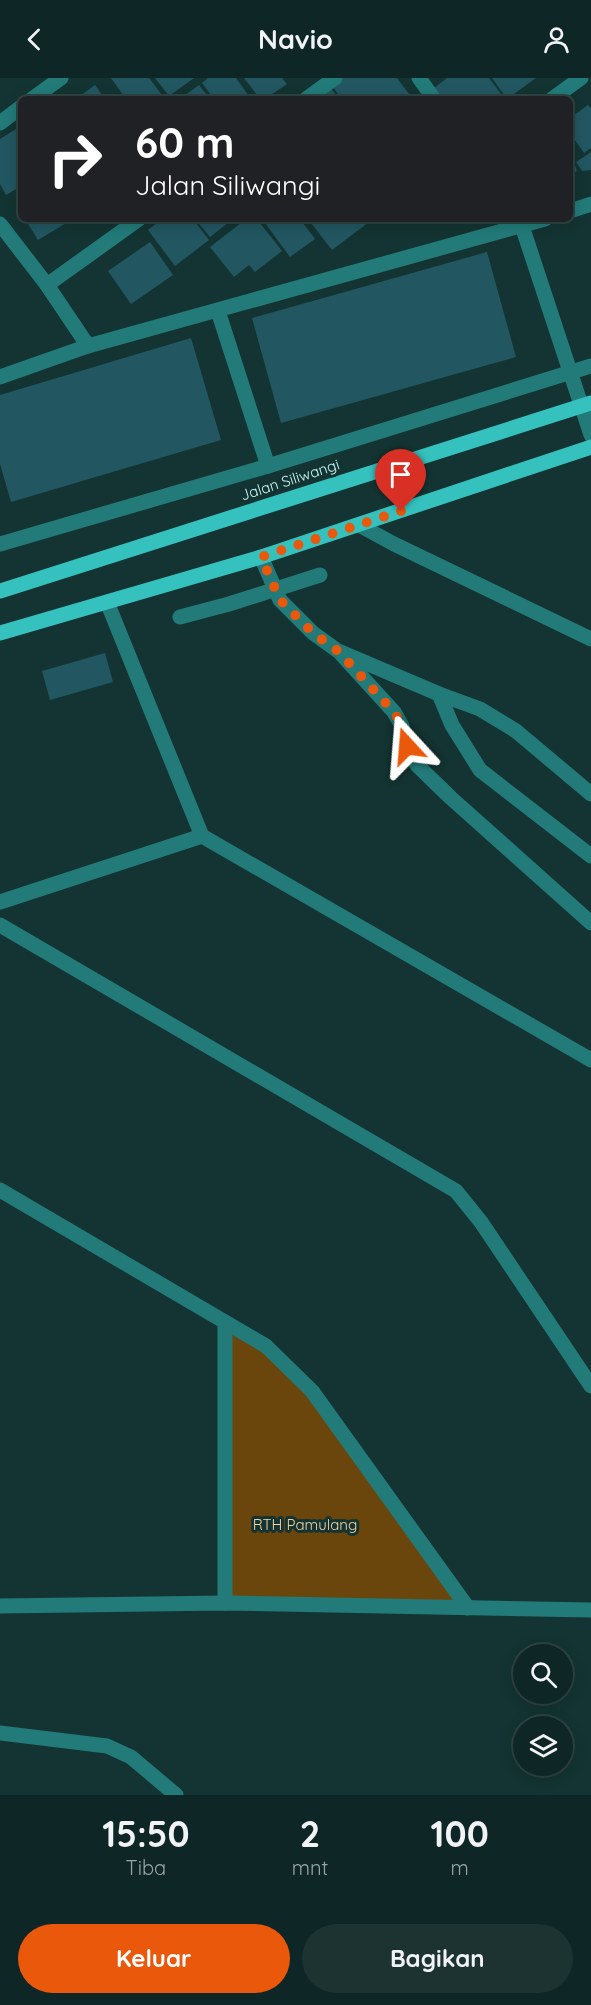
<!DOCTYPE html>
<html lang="id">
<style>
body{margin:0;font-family:Quicksand,sans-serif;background:#1c3332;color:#f1f3f6;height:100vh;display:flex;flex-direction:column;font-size:22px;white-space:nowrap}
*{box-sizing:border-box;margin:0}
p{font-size:20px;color:#9ba5a7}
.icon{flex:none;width:33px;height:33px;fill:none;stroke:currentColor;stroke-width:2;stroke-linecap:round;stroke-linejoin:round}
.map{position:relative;height:1717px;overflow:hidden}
.side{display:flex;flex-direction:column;background:#0e2726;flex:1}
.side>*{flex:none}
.hud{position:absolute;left:18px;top:18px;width:555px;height:126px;border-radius:9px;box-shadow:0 3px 15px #0003,0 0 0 2px #2e4443;background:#202124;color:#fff;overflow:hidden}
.controls{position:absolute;left:513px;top:1566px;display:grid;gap:12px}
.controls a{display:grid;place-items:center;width:60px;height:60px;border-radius:50%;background:#0e2726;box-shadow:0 3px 15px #0003,0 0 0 2px #2e4443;font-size:30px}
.pin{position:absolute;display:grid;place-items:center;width:51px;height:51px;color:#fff;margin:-62px -26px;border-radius:50% 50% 50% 0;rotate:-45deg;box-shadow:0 0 6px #0007}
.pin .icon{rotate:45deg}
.me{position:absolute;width:66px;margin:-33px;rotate:341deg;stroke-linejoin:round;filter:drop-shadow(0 0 4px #0008)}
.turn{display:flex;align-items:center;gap:21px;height:126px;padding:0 18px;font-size:27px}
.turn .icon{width:78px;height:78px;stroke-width:2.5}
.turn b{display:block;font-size:42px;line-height:51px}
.eta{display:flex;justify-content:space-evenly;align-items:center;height:102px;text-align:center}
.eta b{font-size:36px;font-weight:700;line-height:42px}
.action{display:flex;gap:12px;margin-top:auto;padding:12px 18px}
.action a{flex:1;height:69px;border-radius:36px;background:#ea580c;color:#fff;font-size:24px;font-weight:700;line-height:69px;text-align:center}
.action a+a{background:#1c3332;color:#f1f3f6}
header{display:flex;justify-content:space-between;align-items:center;height:78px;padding:0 18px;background:#0e2726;font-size:27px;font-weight:700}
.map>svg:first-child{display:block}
.green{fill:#6a460d}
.building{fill:#225761}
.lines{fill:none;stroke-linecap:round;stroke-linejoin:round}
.minor{stroke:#227b79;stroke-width:15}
.major{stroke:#35c1be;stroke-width:15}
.route{stroke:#ea580c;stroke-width:10;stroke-dasharray:0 18}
.labels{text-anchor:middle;stroke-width:6;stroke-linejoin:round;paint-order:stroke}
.street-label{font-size:15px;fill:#c8f7f4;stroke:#133432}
.park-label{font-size:15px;fill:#fad2a1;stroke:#133432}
</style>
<header><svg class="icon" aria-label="back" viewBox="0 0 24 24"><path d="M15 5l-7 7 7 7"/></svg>Navio<svg class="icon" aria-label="person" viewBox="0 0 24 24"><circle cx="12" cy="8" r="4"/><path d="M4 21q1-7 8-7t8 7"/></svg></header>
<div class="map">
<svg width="591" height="1717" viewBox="0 0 591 1717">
<rect width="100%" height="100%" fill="#133432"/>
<polygon class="green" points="225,1245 284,1284 468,1530 225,1525"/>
<g class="building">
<polygon points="111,0 149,0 165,21 126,21"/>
<polygon points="155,0 194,0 169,18"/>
<polygon points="208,0 236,0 251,21 214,21 202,5"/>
<polygon points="244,0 282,0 287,6 265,21 260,21"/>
<polygon points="343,0 397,0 412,20 342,21 332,8"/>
<polygon points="447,0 489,0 505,21 442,21 434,10"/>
<polygon points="492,0 536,0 507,21"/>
<polygon points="328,6 339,21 309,21"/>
<polygon points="95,7 105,21 76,21"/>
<polygon points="199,7 210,21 180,21"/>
<polygon points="588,27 591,30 591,70 584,75 570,55 570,40"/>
<polygon points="21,48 21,108 6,117 0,106 0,61"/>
<polygon points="570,73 577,93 570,96"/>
<polygon points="591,74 591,92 582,93 576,84"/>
<polygon points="25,141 73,141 38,162"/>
<polygon points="162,141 193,141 209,162 175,188 148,152"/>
<polygon points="195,141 233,141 210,159"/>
<polygon points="246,141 257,141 282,173 255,194 249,187 234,199 210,169"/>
<polygon points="262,141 300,141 315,161 290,179"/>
<polygon points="308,141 373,141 332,172"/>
<polygon points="150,164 173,197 131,226 108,193"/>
<polygon points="487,174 516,279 281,345 252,240"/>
<polygon points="191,260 221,362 11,424 0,386 0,317"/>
<polygon points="105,575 113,604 50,622 42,593"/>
</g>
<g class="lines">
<g class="minor">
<polyline points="419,0 434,21"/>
<polyline points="32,21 61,0"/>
<polyline points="306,21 335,0"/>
<polyline points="552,21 581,0"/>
<polyline points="0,45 21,29"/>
<polyline points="570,133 591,126"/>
<polyline points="518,141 522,148 591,357"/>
<polyline points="0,146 47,207 88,268"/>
<polyline points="47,207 139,141"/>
<polyline points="218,233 268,388"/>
<polyline points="0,299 88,268 545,141"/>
<polyline points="359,447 394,466 591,561"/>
<polyline points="0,466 268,388 591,288"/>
<polyline points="261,479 280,522 313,555 338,573 439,616 480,631 516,653 591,716"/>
<polyline points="107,524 202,758 591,982"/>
<polyline points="180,539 229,526 320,497"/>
<polyline points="342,577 394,634 402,648 407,668 417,687 451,720 591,845"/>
<polyline points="439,616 452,647 480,692 591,778"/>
<polyline points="0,824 202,758"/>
<polyline points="0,847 456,1113 481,1144 591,1308"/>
<polyline points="0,1112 266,1268 312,1313 468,1530"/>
<polyline points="225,1525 225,1245"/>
<polyline points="0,1528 225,1525 591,1532"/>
<polyline points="0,1655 107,1668 131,1679 176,1717"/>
</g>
<g class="major">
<polyline points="0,513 591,325"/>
<polyline points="0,555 261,479 591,369"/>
</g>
</g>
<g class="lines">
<polyline class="route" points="401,433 261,479 280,522 313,555 338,573 394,634 402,648 407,668"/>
</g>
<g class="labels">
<g class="street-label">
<text transform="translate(290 402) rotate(-18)" y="5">Jalan Siliwangi</text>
</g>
<g class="park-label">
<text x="305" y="1452">RTH Pamulang</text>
</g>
</g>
</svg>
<div class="controls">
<a><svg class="icon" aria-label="search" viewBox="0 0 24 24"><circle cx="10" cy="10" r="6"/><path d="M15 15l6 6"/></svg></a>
<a><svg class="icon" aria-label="layers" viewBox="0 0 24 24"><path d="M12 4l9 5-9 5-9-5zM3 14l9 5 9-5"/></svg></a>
</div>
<div class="pin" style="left:401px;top:433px;background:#d93025"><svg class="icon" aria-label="arrive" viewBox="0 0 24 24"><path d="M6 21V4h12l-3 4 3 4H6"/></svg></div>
<svg class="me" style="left:407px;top:668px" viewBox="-20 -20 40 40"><path d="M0-17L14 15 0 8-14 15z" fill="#ea580c" stroke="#fff" stroke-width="4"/></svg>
<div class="hud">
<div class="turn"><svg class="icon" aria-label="right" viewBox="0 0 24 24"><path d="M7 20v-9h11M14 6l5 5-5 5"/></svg><div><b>60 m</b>Jalan Siliwangi</div></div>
</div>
</div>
<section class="side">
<div class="eta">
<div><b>15:50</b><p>Tiba</p></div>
<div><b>2</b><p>mnt</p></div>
<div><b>100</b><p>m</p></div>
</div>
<div class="action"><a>Keluar</a><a>Bagikan</a></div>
</section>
